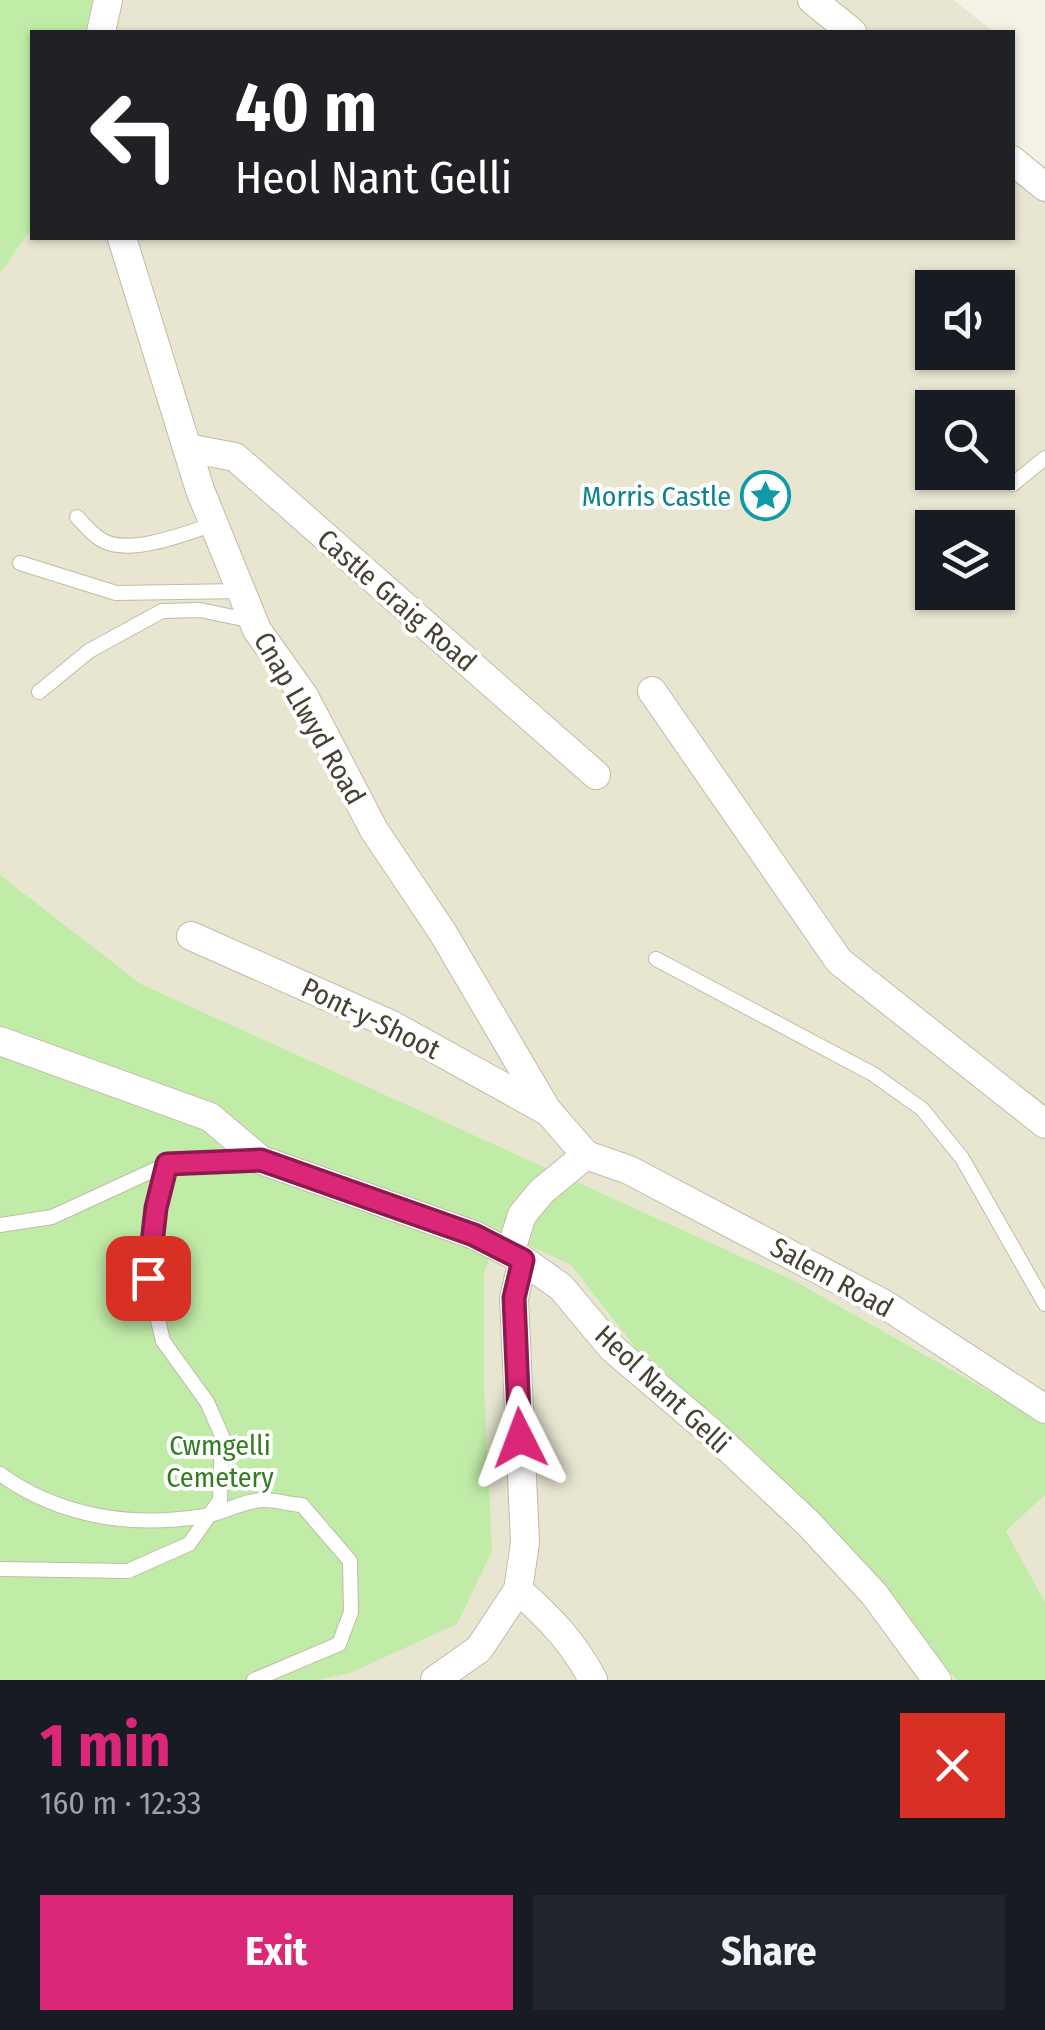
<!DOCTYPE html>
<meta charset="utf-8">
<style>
body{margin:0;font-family:"Fira Sans Condensed",sans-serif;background:#20242c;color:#f1f3f6;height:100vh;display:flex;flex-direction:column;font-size:38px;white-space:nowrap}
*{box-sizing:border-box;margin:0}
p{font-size:32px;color:#9ea1a6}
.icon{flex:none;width:55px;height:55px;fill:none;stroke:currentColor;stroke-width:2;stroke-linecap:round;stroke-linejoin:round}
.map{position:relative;height:1680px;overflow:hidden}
.drawer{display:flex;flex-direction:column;background:#171b24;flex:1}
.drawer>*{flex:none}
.guide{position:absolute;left:30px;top:30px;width:985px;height:210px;border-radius:0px;box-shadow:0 2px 8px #0004;background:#202124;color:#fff;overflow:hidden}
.fabs{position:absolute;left:915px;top:270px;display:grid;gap:20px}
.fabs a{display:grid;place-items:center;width:100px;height:100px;border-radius:0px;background:#171b24;box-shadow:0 2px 8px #0004;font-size:50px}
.pin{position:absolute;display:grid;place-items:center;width:85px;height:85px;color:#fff;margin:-42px;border-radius:20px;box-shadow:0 5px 15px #0006}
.me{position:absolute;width:110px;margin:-55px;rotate:357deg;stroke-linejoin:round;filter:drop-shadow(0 0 8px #0008)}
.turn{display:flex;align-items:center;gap:35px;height:210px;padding:0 40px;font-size:45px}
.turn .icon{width:130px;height:130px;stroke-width:2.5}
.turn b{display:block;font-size:70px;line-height:85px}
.round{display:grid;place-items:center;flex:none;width:105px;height:105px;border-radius:0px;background:#20242c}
.head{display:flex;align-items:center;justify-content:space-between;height:170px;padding:0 40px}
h1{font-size:60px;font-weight:700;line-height:75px;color:#db2777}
.primary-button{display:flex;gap:20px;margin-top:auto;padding:20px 40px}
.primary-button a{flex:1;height:115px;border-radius:0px;background:#db2777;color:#fff;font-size:40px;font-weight:700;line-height:115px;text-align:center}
.primary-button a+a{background:#20242c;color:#f1f3f6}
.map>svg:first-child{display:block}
.residential{fill:#e8e5d1;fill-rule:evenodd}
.green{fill:#c1eca8}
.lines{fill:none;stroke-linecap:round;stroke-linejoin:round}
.service-casing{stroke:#c0bca5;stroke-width:16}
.minor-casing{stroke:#c0bca5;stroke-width:30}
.service{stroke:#fff;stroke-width:14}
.minor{stroke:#fff;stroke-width:28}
.route-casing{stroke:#8e194d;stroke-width:25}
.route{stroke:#db2777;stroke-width:18}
.labels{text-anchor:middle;stroke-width:8;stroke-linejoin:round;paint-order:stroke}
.culture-label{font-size:28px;fill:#0d838f;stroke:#fff;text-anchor:end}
.street-label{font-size:28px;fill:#464233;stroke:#fff}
.park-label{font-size:28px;fill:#337d21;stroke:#fff}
</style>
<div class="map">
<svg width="1045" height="1680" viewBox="0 0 1045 1680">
<rect width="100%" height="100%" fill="#f3f2e4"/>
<g class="residential">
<polygon points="100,0 953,0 994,32 94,32"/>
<path d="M1013,156L1045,181V1423L795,1281L141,984L0,875V273L32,228V238H1012ZM932,288H998V352H932ZM932,408H998V472H932ZM932,528H998V592H932Z"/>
<polygon points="500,1232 571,1265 637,1350 957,1680 319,1680 350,1673 484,1386 484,1273"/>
<polygon points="1045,1495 1045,1602 1006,1531"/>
</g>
<g class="green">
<polygon points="0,0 99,0 94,32 32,32 32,228 0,273"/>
<polygon points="0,875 141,984 795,1281 1045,1423 1045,1495 1006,1531 1045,1602 1045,1680 957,1680 637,1350 571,1265 500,1232 484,1273 484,1386 492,1551 457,1624 350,1673 319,1680 0,1680"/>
</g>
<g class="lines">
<defs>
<g id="service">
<polyline points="1013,484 1045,458"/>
<path d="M77,517C84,524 91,533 100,539C127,557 185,534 213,524"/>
<polyline points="20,563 116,593 241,591"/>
<polyline points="39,692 89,651 162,611 200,610 253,621"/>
<polyline points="656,959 873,1074 922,1109 962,1158 1045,1304"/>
<polyline points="0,1225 52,1217 167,1164 255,1161"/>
<path d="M0,1474C59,1517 133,1528 204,1516C224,1513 244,1500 264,1500C276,1500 289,1504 302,1505L350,1561L351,1612L339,1644L254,1680"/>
<polyline points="0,1569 128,1571 189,1544 220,1500 222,1436 207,1402 163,1341 148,1279 156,1208 167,1164"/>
</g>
<g id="minor">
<polyline points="812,0 852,32"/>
<polyline points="101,32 108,0"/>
<polyline points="1012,160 1045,187"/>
<polyline points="122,238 200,490 257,630 304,696 374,830 443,933 547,1110 586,1155"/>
<polyline points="187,448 235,457 596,775"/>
<polyline points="652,691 839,961 1045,1124"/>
<polyline points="191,936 392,1025 545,1110"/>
<polyline points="0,1041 210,1117 261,1160 474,1235 523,1260 561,1287 612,1348 712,1433 808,1523 874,1594 937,1680"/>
<polyline points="510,1253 522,1215 542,1191 586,1155 629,1170 884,1304 1045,1409"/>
<path d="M518,1590C549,1617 574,1643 593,1680"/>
<polyline points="435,1680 479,1649 518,1590 525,1543 514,1298 523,1260"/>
</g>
</defs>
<use href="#service" class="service-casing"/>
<use href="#minor" class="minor-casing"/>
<use href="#service" class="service"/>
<use href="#minor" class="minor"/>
</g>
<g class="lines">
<defs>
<polyline id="route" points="148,1278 156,1208 167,1164 261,1160 474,1235 523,1260 514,1298 520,1438"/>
</defs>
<use href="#route" class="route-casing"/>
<use href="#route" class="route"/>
</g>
<defs>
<symbol id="sight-ring" viewBox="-11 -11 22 22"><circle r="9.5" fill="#fff" stroke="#0f9aa8" stroke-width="1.5"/><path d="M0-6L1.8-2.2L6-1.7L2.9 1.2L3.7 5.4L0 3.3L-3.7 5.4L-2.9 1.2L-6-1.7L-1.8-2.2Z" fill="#0f9aa8"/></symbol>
</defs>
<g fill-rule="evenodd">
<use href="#sight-ring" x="738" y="468" width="55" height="55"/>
</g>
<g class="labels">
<g class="culture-label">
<text x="731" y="506">Morris Castle</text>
</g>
<g class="street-label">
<text transform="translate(397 600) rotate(41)" y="10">Castle Graig Road</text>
<text transform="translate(310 718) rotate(60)" y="10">Cnap Llwyd Road</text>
<text transform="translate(371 1018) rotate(26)" y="10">Pont-y-Shoot</text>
<text transform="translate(832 1277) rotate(29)" y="10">Salem Road</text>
<text transform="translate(663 1389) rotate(43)" y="10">Heol Nant Gelli</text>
</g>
<g class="park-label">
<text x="220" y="1455">Cwmgelli<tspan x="220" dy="32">Cemetery</tspan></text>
</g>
</g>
</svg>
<div class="fabs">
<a><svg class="icon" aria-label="sound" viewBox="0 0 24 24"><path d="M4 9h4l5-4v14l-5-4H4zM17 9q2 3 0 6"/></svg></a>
<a><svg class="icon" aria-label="search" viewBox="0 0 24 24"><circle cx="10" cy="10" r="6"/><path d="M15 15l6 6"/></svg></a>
<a><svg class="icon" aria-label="layers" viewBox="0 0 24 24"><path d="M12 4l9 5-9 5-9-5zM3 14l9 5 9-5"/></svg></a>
</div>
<div class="pin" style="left:148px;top:1278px;background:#d93025"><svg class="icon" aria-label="arrive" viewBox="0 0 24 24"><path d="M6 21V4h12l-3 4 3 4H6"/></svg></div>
<svg class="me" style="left:520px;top:1438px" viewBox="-20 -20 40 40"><path d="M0-17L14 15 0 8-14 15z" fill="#db2777" stroke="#fff" stroke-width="4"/></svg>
<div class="guide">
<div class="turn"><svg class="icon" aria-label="left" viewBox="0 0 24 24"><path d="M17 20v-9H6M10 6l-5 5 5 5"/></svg><div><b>40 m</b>Heol Nant Gelli</div></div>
</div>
</div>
<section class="drawer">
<div class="head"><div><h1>1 min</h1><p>160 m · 12:33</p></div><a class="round" style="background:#d93025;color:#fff"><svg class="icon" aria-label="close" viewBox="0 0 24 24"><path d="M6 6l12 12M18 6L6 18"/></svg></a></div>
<div class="primary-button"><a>Exit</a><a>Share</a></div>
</section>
